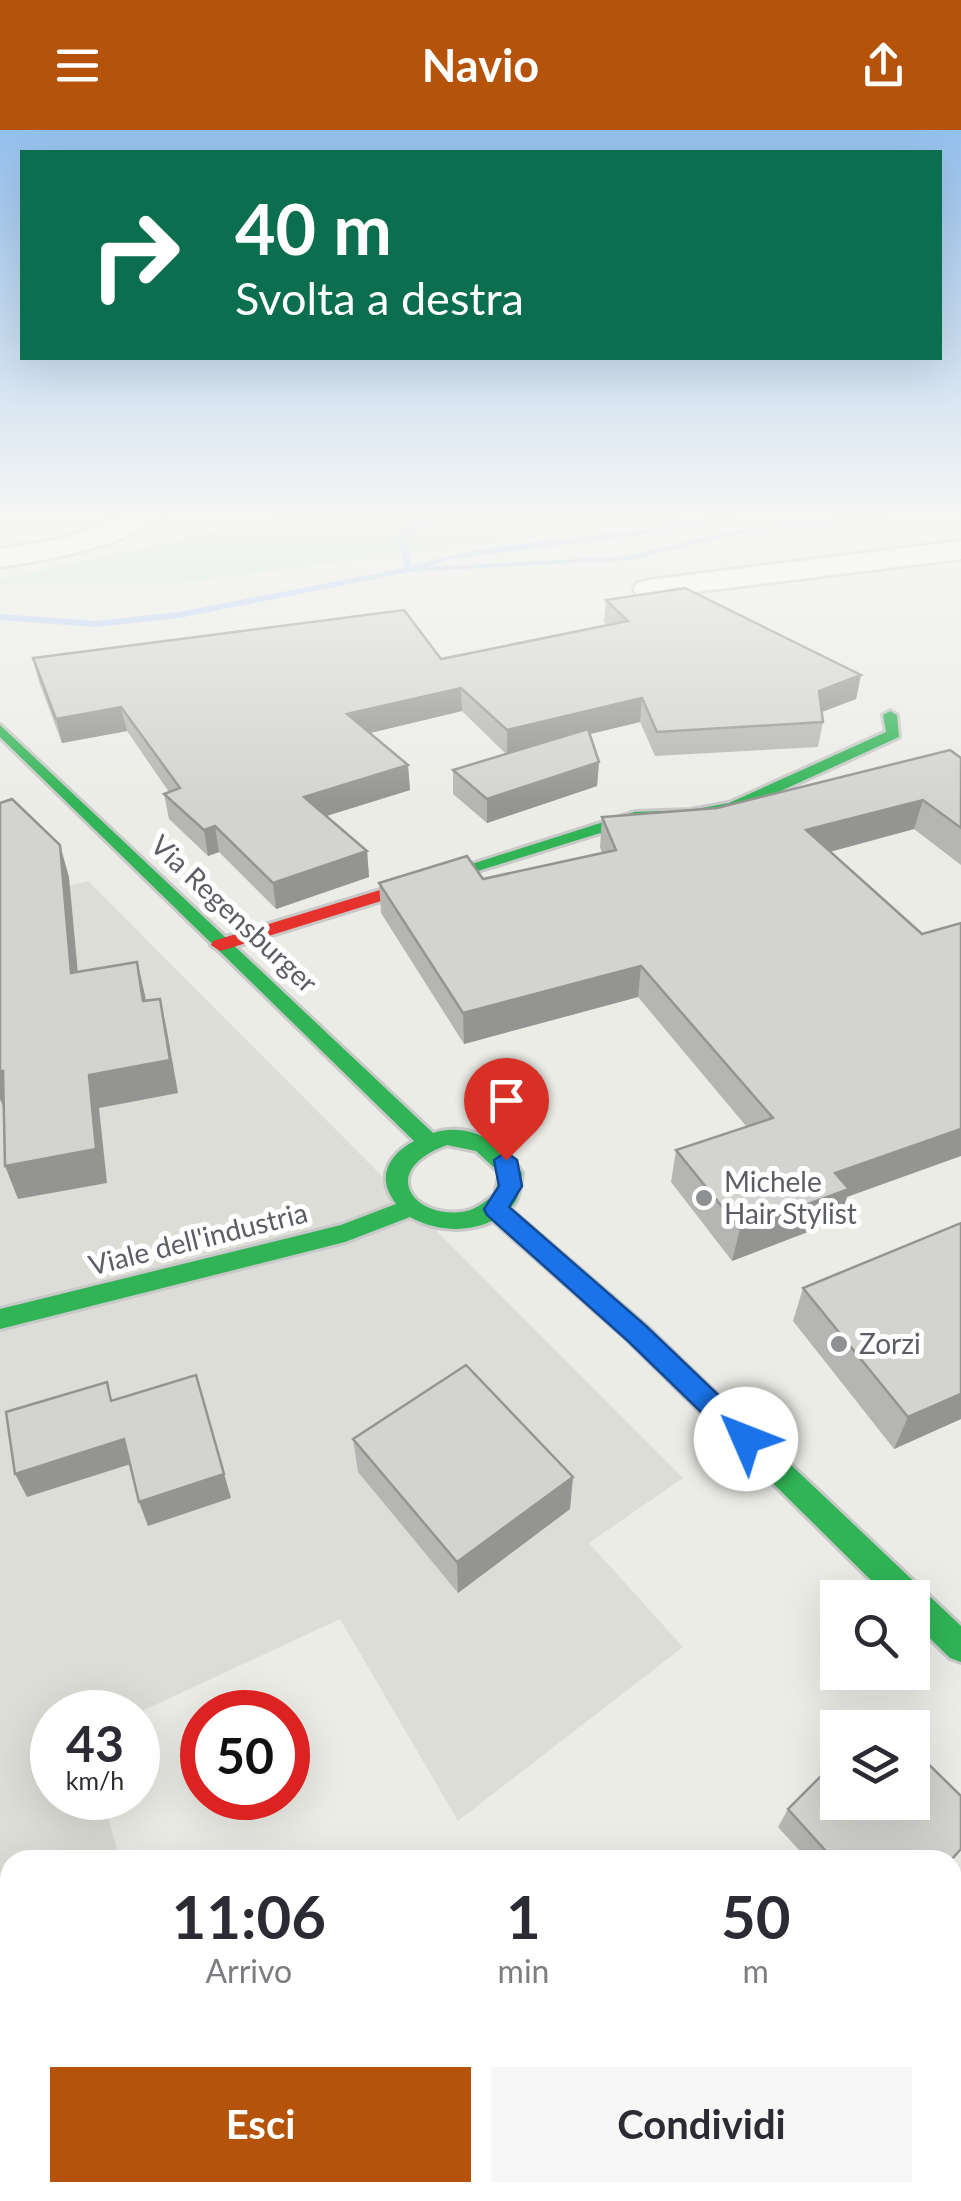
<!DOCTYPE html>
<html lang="it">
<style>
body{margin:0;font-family:Lato,sans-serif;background:#f7f7f7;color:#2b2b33;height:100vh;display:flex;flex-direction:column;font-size:38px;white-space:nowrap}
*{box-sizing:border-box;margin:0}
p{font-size:32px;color:#7c7c81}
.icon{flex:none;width:55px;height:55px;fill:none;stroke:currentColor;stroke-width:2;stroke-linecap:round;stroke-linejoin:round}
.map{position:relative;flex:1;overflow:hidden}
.drawer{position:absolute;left:0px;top:1720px;width:962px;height:352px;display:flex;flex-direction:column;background:#fff;border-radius:30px 30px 0 0;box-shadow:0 10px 40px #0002}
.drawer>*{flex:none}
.banner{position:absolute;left:20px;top:20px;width:922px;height:210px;border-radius:0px;box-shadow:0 10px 40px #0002;background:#0b6e4f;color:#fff;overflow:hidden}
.buttons{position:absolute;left:820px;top:1450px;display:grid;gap:20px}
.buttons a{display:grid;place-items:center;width:110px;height:110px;border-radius:0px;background:#fff;box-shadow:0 10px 40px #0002;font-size:50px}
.speed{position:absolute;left:30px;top:1560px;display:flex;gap:20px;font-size:50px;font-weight:700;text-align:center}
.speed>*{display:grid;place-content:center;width:130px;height:130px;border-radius:50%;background:#fff;box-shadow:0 10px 40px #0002;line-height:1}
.speed small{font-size:25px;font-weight:400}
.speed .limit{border:15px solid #d22;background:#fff;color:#111}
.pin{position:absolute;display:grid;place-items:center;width:85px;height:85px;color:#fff;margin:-102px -42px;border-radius:50% 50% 50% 0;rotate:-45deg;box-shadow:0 0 10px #0007}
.pin .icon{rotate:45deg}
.me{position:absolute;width:110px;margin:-55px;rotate:314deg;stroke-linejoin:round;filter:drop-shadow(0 0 8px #0008)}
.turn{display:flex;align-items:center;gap:35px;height:210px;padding:0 50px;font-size:45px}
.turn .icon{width:130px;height:130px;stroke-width:2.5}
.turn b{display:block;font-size:70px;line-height:85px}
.eta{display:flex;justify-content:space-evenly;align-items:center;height:170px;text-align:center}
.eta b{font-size:60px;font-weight:700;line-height:70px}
.action{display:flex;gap:20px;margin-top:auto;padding:20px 50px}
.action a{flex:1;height:115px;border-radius:0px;background:#b45309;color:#fff;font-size:40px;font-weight:700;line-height:115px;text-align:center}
.action a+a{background:#f7f7f7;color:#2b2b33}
header{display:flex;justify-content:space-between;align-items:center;height:130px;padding:0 50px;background:#b45309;color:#fff;font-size:45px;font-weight:700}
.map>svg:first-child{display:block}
.industrial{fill:#ddddd8}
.green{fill:#d4e9d6}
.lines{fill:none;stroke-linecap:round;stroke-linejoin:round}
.stream{fill:#bad1f8;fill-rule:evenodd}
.street-casing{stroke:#c9cac9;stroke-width:5}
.fast-casing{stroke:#c8c8c8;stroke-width:6}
.jam-casing{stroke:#c8c8c8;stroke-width:6}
.street{fill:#fcfcfb;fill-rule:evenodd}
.fast{fill:#30b455;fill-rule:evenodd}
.jam{fill:#e5322d;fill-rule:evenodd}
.wall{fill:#b5b5b3}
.shaded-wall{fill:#949492}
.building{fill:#d3d3d0;stroke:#949492;stroke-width:2.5}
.route{fill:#1a73e8;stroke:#114b97;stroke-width:2.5}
.poi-dot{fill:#8e9092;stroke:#fff;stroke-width:4}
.labels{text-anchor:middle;stroke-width:10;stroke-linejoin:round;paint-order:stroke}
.street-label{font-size:28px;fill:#5c5e65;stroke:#fff}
.poi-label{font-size:28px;fill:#5c5e65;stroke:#fff;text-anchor:start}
</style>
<header><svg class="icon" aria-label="menu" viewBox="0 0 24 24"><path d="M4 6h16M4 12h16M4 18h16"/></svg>Navio<svg class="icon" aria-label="share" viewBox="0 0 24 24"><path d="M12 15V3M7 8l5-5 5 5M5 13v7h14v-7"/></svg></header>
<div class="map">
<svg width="961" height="2071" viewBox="0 0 961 2071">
<rect width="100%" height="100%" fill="#ecece7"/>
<polygon class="industrial" points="88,751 683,1348 589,1413 683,1517 458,1691 340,1489 138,1583 52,1582 52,1668 103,1668 120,1730 10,1730 10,1791 0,1796 0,773"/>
<polygon class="green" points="291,385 704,385 178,453 0,454 0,450"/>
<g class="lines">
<path class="stream" d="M440,385H452L415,399L405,409L412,436C485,413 565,410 641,400C677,396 713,385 749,385L655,403L450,429L428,437L630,426L733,401L872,385H898L733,405L630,430L409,442L179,488L96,497L0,490V484L96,491L179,482L405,438L397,409L409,395Z"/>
<defs>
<g id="street">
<path d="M124,385H161C137,414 38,432 0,437V419L65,408Z"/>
<polygon points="961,411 961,429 648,468 637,465 633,459 637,453 648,450"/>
<polygon points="961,1833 961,1926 952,1929 952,1836"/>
<polygon points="632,2062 739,2062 736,2071 629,2071"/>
</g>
<g id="fast">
<polygon points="890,581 897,585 899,607 739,680 691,690 636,692 468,744 456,744 453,740 635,682 691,680 729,673 886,602 883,585"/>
<path d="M0,595L433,1003C469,991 505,1013 522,1043C521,1052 520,1066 514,1074C489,1104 442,1105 410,1087L345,1112L0,1199V1179L341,1095L396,1074C376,1048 387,1026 414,1011L0,607ZM447,1015L476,1021L500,1043L495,1064C485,1072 474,1081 461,1082C412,1088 378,1040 447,1015Z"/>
<polygon points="723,1275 732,1279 961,1496 961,1532 950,1528 912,1491 912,1468 889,1468 714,1295 710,1287 714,1279"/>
</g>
<g id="jam">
<polygon points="462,735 468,736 468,744 227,819 220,821 211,815 213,811"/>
<polygon points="495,1070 503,1073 646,1196 732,1279 736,1287 732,1295 723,1299 714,1295 628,1210 487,1085 483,1079 487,1073"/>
</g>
</defs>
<use href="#street" class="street-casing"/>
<use href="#fast" class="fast-casing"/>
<use href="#jam" class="jam-casing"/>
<use href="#street" class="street"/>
<use href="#fast" class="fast"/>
<use href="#jam" class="jam"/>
</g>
<g class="wall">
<polygon points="606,470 861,545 856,569 821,582 823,592 818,617 655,626 640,592 590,604 599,632 597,656 487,693 453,664 453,640 506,624 462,581 370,603 408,635 410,660 326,686 367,721 369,747 276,779 219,722 208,726 169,689 164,664 169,662 127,601 62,613 39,552 33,528 441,529 607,495 604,492"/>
<polygon points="961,628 961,735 914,699 830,722 847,1067 839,1090 732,1131 671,1052 676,1020 746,996 638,867 464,914 381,783 379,753 483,749 602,723 600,717 602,687 717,678"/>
<polygon points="961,1093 961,1289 894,1319 793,1191 803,1158"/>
<polygon points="353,1309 570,1379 458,1463 358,1342"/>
<polygon points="788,1679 951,1730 808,1730 778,1697"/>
</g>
<g class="shaded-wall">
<polygon points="861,545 856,569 814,585 819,561"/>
<polygon points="461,558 462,581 349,608 347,584"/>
<polygon points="642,568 640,592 507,624 507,600"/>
<polygon points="121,577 127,601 62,613 56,589"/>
<polygon points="599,632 597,656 487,693 487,669"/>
<polygon points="408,635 410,660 307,692 304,667"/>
<polygon points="923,670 914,699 799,730 806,700"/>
<polygon points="215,696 219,722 208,726 204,700"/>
<polygon points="60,715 69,747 81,876 71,843"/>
<polygon points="367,721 369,747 276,779 273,753"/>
<polygon points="137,832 145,865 151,904 143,871"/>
<polygon points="641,836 638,867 464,914 463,883"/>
<polygon points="160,869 167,901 178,963 99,978 107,1053 18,1069 5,1036"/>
<polygon points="0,941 3,941 15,974 3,976 0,969"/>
<polygon points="961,999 961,1026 847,1067 839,1090 732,1131 740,1099 835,1043"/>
<polygon points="196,1245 231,1368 148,1396 139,1372"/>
<polygon points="961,1264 961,1289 894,1319 908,1287"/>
<polygon points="124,1309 134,1333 27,1367 15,1344"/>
<polygon points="573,1347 570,1379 458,1463 457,1432"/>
<polygon points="130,2062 149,2062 151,2071 132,2071"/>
<polygon points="345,2062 370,2062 354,2071 330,2071"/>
</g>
<g class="building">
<polygon points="685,458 861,545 819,561 823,592 657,602 642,568 507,600 461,558 347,584 408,635 304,667 367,721 273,753 215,696 204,700 164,664 180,658 121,577 56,589 33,528 404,480 441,529 628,491 606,470"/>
<polygon points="588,599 599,632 487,669 453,640"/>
<polygon points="950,620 961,628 961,698 923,670 806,700 922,804 961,793 961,999 835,1043 849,1059 740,1099 676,1020 773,988 641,836 463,883 379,753 467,726 483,749 616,720 602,687 717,678"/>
<polygon points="12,669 60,715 71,843 137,832 143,871 160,869 170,930 89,945 96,1019 5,1036 3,941 0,941 0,673"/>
<polygon points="961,1093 961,1264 908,1287 803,1158"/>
<polygon points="466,1235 573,1347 457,1432 353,1309"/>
<polygon points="196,1245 224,1344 139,1372 124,1309 15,1344 6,1282 107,1252 111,1271"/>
<polygon points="881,1586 892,1598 869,1598"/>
<polygon points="912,1618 961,1666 961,1719 951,1730 834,1730 788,1679 838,1629 838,1672 912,1672"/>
<polygon points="10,1945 10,2062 130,2062 132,2071 0,2071 0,1950"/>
<polygon points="323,2062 345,2062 330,2071 326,2071"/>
</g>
<linearGradient id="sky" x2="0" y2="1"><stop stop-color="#95c0ee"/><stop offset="0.57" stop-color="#f6f6f4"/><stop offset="1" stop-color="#f6f6f4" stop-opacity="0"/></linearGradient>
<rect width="961" height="675" fill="url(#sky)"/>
<polygon class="route" points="506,1022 517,1030 522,1056 509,1077 646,1196 756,1301 760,1309 756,1317 746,1321 737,1317 628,1211 487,1085 484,1079 499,1056 494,1030"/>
<g class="poi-dot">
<circle cx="704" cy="1068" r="10"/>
<circle cx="839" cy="1214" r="10"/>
</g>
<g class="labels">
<g class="street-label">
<text transform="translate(234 784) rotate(43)" y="10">Via Regensburger</text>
<text transform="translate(198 1109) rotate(-14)" y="10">Viale dell'industria</text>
</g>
<g class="poi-label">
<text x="724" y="1062">Michele<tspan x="724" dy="32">Hair Stylist</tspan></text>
<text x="859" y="1224">Zorzi</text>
</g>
</g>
</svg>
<div class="buttons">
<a><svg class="icon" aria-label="search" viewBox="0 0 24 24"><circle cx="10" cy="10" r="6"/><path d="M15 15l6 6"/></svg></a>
<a><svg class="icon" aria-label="layers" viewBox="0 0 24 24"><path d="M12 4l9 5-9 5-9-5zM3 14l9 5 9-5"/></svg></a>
</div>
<div class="speed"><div>43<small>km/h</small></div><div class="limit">50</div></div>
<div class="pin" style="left:506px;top:1030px;background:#d93025"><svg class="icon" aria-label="arrive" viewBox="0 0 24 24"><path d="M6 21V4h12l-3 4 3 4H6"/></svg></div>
<svg class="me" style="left:746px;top:1309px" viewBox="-20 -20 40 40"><circle r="19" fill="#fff"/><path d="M0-13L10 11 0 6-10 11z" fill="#1a73e8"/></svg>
<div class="banner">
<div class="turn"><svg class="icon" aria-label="right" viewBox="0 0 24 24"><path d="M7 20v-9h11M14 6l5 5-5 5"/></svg><div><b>40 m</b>Svolta a destra</div></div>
</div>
<section class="drawer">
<div class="eta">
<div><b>11:06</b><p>Arrivo</p></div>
<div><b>1</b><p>min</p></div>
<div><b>50</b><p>m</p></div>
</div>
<div class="action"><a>Esci</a><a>Condividi</a></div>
</section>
</div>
